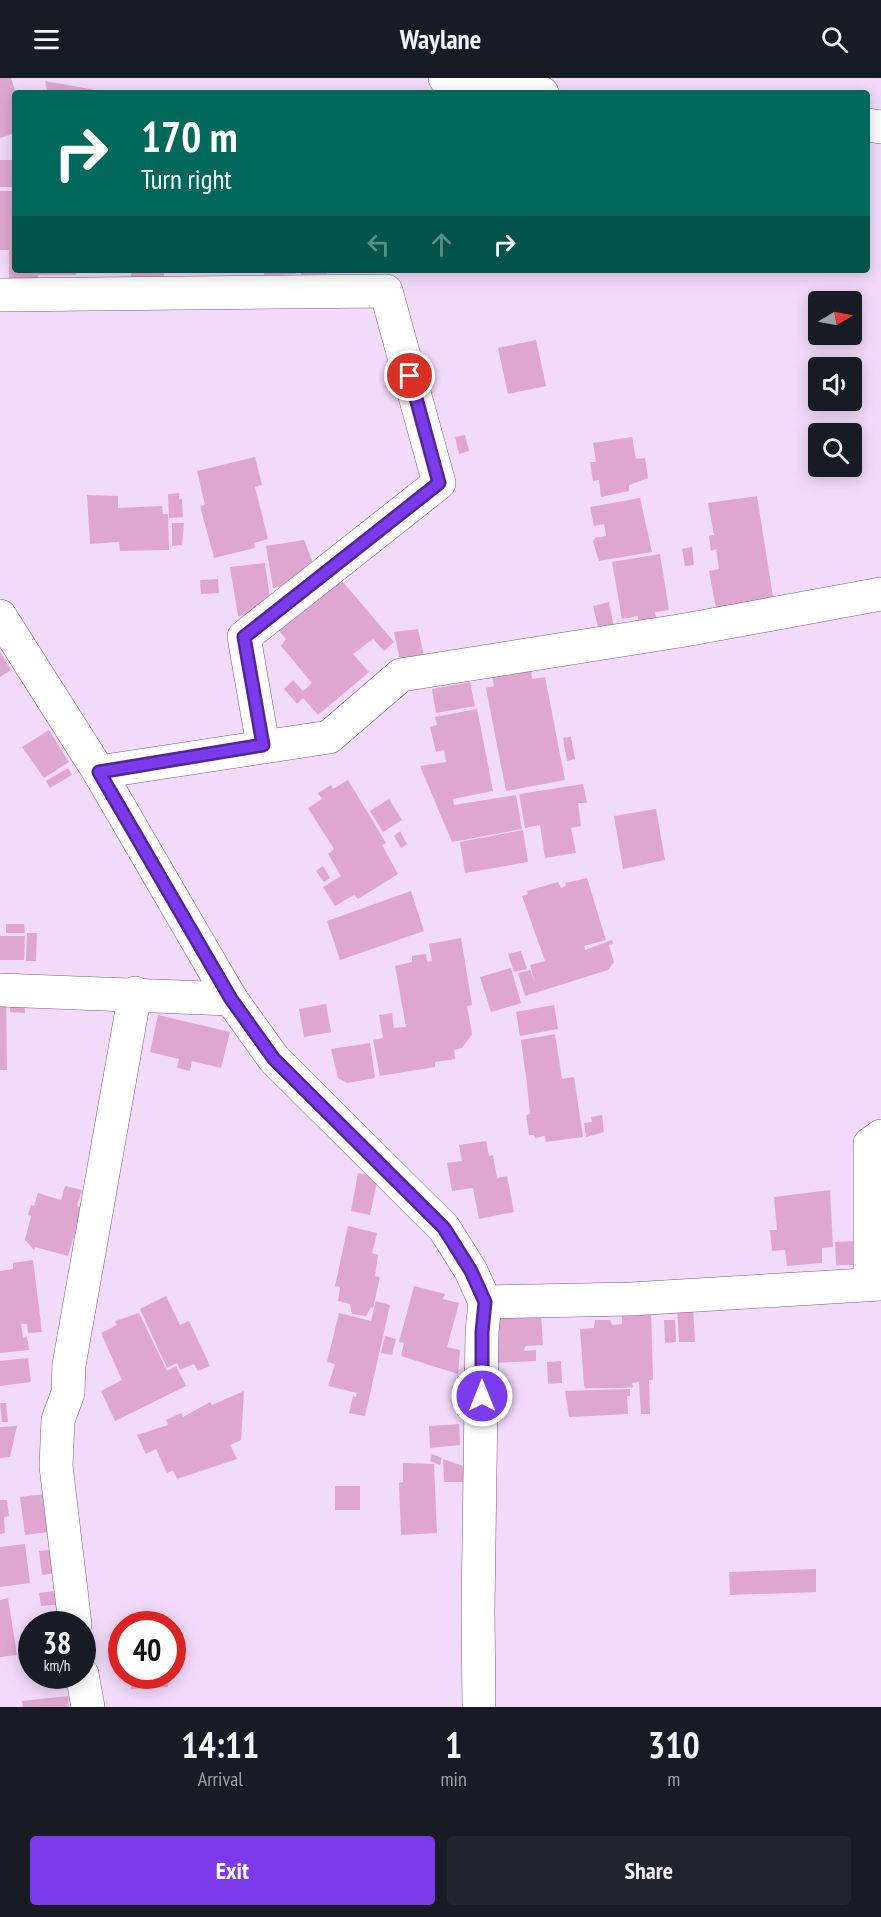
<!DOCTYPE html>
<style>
body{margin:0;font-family:"PT Sans Narrow",sans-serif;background:#20242c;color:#f1f3f6;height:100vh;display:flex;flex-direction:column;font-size:22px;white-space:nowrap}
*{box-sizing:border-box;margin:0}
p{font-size:20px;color:#9ea1a6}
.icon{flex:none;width:33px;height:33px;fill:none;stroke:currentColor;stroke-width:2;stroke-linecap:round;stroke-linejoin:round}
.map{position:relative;height:1629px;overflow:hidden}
.sheet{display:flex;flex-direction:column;background:#171b24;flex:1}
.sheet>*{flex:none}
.guide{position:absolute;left:12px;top:12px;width:858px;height:183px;border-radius:6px;box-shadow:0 3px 15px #0003;background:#00695c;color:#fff;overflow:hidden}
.needle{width:39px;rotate:80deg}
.tools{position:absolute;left:808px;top:213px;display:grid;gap:12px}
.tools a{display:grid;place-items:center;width:54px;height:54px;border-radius:6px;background:#171b24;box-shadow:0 3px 15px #0003;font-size:30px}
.speed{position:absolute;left:18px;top:1533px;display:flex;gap:12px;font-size:30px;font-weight:700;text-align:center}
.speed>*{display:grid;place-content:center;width:78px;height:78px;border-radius:50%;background:#171b24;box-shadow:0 3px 15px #0003;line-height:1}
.speed small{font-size:15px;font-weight:400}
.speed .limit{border:9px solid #d22;background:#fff;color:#111}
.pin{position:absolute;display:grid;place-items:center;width:51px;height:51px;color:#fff;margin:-26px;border:3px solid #fff;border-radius:50%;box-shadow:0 2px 6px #0007}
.me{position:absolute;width:66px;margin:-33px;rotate:0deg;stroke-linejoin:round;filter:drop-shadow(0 0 4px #0008)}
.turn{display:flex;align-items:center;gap:21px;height:126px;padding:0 30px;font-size:27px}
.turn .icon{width:78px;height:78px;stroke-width:2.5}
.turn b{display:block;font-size:42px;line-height:51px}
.lanes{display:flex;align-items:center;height:57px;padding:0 30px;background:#0003;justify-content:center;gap:30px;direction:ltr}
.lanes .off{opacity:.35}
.eta{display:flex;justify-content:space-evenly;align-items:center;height:102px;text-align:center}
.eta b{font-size:36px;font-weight:600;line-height:42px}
.action{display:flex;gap:12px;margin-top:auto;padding:12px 30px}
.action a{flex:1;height:69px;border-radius:6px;background:#7c3aed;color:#fff;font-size:24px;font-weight:600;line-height:69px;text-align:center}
.action a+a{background:#20242c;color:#f1f3f6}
header{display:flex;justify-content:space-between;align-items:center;height:78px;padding:0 30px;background:#171b24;font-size:27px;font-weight:600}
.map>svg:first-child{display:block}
.building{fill:#dfa7cf}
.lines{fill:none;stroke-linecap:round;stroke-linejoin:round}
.minor-casing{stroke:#7d5988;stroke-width:34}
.tertiary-casing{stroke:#7d5988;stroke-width:34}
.minor{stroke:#fff;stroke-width:33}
.tertiary{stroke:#fff;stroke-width:33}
.route-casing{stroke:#51269a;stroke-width:15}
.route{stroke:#7c3aed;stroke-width:10}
</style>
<header><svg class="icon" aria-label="menu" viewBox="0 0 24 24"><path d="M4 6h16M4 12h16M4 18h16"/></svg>Waylane<svg class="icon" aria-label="search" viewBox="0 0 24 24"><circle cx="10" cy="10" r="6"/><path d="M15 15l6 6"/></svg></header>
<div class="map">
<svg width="881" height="1629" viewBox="0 0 881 1629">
<rect width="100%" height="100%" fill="#f2dafa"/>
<g class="building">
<polygon points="0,0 11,0 16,15 15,55 0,60"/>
<polygon points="45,3 107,14 107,15 48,15"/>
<rect x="0" y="82" width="15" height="27"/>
<polygon points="0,113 15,113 15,192 76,192 76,197 38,197 38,204 9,205 9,172 0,172"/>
<polygon points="131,192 164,192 164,199 131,200"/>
<polygon points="264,192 296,192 296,196 264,198"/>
<polygon points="301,192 327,192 327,196 301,197"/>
<polygon points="536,262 546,308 508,316 498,270"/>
<polygon points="465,357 469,373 459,376 455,359"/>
<polygon points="632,359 636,381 645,380 648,400 629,407 629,413 601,419 599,402 593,403 590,384 596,384 593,365"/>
<polygon points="255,379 262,407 255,409 268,461 254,465 255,470 214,480 200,428 205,427 197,393"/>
<polygon points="179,415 179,421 182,421 183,439 169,440 168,416"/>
<polygon points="87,417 118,418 118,430 162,428 163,436 168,436 169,472 120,473 119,464 90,466"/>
<polygon points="757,418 773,519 716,530 709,493 719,491 716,471 711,473 709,458 714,457 708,425"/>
<polygon points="640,420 652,474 599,483 593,464 595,460 606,458 604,446 594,448 590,429"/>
<polygon points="172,445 184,445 182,467 172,468"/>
<polygon points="304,462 316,493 301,505 273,510 266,468"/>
<polygon points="692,469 694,487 685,488 682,471"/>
<polygon points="660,476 669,532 655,534 656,541 638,544 638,538 622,541 612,484"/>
<polygon points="265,485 271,528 259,536 238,538 230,489"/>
<polygon points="337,497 394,564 384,573 373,561 353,576 369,594 318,637 303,620 297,626 284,611 293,602 303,613 312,605 281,568 286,561 276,549"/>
<polygon points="218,501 219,515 201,516 200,502"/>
<polygon points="609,524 614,550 599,553 593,528"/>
<polygon points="418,551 424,578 400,583 394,554"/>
<polygon points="0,574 11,592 0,599"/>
<polygon points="531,591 532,601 545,599 565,702 506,713 486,610 494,608 492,598"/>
<polygon points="470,604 475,628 436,635 432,611"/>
<polygon points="477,631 493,713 453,721 454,727 516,717 522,751 452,764 420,688 446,684 444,672 436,674 430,649 437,647 435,639"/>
<polygon points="49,652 69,684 44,700 22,669"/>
<polygon points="571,659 575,681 567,683 563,660"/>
<polygon points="68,690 72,697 50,710 46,703"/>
<polygon points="348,702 386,765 382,767 398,796 358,821 354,817 335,828 323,809 341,798 328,776 334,771 308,730 322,721 318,715 331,707 333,711"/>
<polygon points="583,706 587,725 578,725 581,748 571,750 576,775 545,780 540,747 525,750 519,716"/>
<polygon points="389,721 402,742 383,754 370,733"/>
<polygon points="656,731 665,782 623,791 614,738"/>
<polygon points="523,752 528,784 465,795 460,764"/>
<polygon points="400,753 407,766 401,770 394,758"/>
<polygon points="323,788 330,800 324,804 316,793"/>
<polygon points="587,800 606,862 584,868 585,872 612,862 613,866 609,867 614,884 608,892 525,918 518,895 530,892 535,905 530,887 545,883 522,818 528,816 527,813 558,804 561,810 566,808 565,805"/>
<polygon points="411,813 424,853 340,882 327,843"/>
<polygon points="6,846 24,846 25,855 6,855"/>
<polygon points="27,855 37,855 36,883 26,883"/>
<polygon points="0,858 25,858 24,882 0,882"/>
<polygon points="461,860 472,927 467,928 472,956 462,970 454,972 455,981 435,984 435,989 380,998 373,962 383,960 379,937 392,935 394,950 406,949 395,888 412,884 412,878 426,876 427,884 432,883 429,866"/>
<polygon points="521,873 527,891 514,894 508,876"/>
<polygon points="511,890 521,925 491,934 480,899"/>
<polygon points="24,907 25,935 10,934 10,908"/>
<polygon points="0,909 6,909 7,992 0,992"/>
<polygon points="326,926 331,954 304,959 299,931"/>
<polygon points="554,927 558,951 520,958 516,934"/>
<polygon points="158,937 230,954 221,990 192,983 190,993 177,990 179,981 150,974"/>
<polygon points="555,956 562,1001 574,999 583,1059 546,1064 545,1058 535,1060 534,1057 529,1057 526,1037 530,1036 527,1006 521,962"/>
<polygon points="370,965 375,1000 347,1005 338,1000 331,971"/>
<polygon points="602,1037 604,1054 586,1059 584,1045 592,1044 591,1039"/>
<polygon points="486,1063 489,1078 493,1077 497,1100 507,1098 514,1134 479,1141 473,1110 452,1113 447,1085 462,1083 459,1067"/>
<polygon points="358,1095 378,1099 370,1137 351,1133"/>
<polygon points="65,1108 82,1112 77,1128 82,1130 68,1178 35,1169 34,1172 25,1162 31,1138 28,1137 31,1127 34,1128 38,1115 61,1122"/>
<polygon points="830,1112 833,1169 822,1170 822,1185 787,1188 785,1172 772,1173 770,1152 777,1152 774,1119"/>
<polygon points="348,1148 377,1155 372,1175 378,1177 375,1198 380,1199 373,1230 371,1229 366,1238 352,1236 350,1226 338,1223 340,1209 335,1208"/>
<polygon points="858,1163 858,1187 836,1187 835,1164"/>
<polygon points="33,1182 42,1254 28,1255 27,1246 21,1246 23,1260 27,1259 29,1272 0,1275 0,1193 13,1191 13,1185"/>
<polygon points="414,1208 445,1216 443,1221 459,1225 447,1269 460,1272 458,1296 401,1278 404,1265 399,1264"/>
<polygon points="166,1218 180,1247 189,1243 210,1288 198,1293 194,1286 180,1292 177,1285 167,1290 140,1231"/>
<polygon points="376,1223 390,1227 365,1338 349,1335 353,1318 356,1319 357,1315 328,1308 335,1286 327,1284 339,1235 371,1243"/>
<polygon points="677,1228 693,1228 695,1264 679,1264"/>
<polygon points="622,1231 651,1231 653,1302 649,1302 650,1336 641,1336 639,1304 632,1305 633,1309 622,1310 585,1310 584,1308 580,1251 594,1250 595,1242 610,1242 612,1247 622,1246"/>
<polygon points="493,1234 541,1234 543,1267 525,1268 524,1273 536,1272 536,1283 495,1285"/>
<polygon points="139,1235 167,1293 176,1288 186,1308 115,1343 101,1313 122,1302 101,1255 117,1247 115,1243"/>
<polygon points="664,1242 675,1242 676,1264 665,1265"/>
<polygon points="385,1258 396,1261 392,1277 381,1275"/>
<polygon points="28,1280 31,1304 0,1308 0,1283"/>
<polygon points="561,1283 562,1305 548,1306 547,1284"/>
<polygon points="630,1311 630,1318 627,1318 628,1336 569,1339 565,1313"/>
<polygon points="244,1313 241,1362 230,1367 237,1381 177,1401 173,1392 167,1395 156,1371 146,1376 137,1357 168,1347 166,1342 181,1335 183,1339 210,1324 212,1327"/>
<polygon points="0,1325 6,1325 8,1344 2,1344"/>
<polygon points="459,1346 460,1367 430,1370 429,1348"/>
<polygon points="17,1348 10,1379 0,1380 0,1349"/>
<polygon points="432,1376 442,1380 440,1387 430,1383"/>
<polygon points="443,1381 463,1388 464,1404 444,1404"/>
<polygon points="403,1385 434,1386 437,1455 401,1457 399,1405 403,1404"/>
<rect x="335" y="1408" width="25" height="24"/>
<polygon points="60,1414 64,1452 25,1457 20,1419"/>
<polygon points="0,1422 7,1422 9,1438 4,1439 5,1455 0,1456"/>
<polygon points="25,1466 30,1505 0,1509 0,1469"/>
<polygon points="61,1471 64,1494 42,1497 39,1473"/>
<polygon points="816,1491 816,1514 730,1517 729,1494"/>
<polygon points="61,1512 62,1526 41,1528 39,1515"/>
<polygon points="8,1520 17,1577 0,1579 0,1522"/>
<polygon points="131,1598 168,1598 168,1609 131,1611"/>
<polygon points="68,1618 69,1629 23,1629 22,1623"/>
</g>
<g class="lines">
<defs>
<g id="minor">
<polyline points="0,217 386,213 439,405 244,559 263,667"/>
<polyline points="99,694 329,659 401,597 685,552 881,516"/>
<polyline points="0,912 231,921"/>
<polyline points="870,1206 870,1066 881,1058"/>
<polyline points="485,1224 631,1221 881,1206"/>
<polyline points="75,1546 56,1388 58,1342 68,1315 69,1287 135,915"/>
<polyline points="82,1596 88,1629"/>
</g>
<g id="tertiary">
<polyline points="445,0 542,15"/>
<polyline points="867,47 881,49"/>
<polyline points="0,538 99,694 231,921 274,981 444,1150 471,1193 485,1224 482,1254 478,1533 479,1629"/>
</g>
</defs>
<use href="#minor" class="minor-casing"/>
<use href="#tertiary" class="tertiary-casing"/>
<use href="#minor" class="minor"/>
<use href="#tertiary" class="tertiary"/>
</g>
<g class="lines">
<defs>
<polyline id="route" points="410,298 439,405 244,559 263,667 99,694 231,921 274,981 444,1150 471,1193 485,1224 482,1254 482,1318"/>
</defs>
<use href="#route" class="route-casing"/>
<use href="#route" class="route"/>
</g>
</svg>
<div class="tools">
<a><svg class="needle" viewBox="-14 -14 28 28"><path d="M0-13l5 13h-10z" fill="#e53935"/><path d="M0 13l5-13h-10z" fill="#9ea1a6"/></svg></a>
<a><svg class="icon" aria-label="sound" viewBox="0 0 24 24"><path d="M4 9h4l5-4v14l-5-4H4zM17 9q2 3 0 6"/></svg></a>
<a><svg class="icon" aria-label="search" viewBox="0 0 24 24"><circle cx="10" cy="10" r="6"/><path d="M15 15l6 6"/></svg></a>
</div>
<div class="speed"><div>38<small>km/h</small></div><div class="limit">40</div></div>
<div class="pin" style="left:410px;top:298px;background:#d93025"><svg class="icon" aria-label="arrive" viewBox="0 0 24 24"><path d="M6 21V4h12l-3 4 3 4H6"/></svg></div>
<svg class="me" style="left:482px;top:1318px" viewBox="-20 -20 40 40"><circle r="17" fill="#7c3aed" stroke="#fff" stroke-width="3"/><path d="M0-11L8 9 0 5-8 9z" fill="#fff"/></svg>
<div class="guide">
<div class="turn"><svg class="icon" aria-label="right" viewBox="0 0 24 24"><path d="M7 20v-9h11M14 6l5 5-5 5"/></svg><div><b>170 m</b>Turn right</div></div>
<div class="lanes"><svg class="icon off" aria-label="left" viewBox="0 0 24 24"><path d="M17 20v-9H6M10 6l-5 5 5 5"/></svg><svg class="icon off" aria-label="ahead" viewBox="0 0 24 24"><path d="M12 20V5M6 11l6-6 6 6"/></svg><svg class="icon" aria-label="right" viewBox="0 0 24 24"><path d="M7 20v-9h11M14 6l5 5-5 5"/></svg></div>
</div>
</div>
<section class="sheet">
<div class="eta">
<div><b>14:11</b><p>Arrival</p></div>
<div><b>1</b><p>min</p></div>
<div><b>310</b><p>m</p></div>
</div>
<div class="action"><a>Exit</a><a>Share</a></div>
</section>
